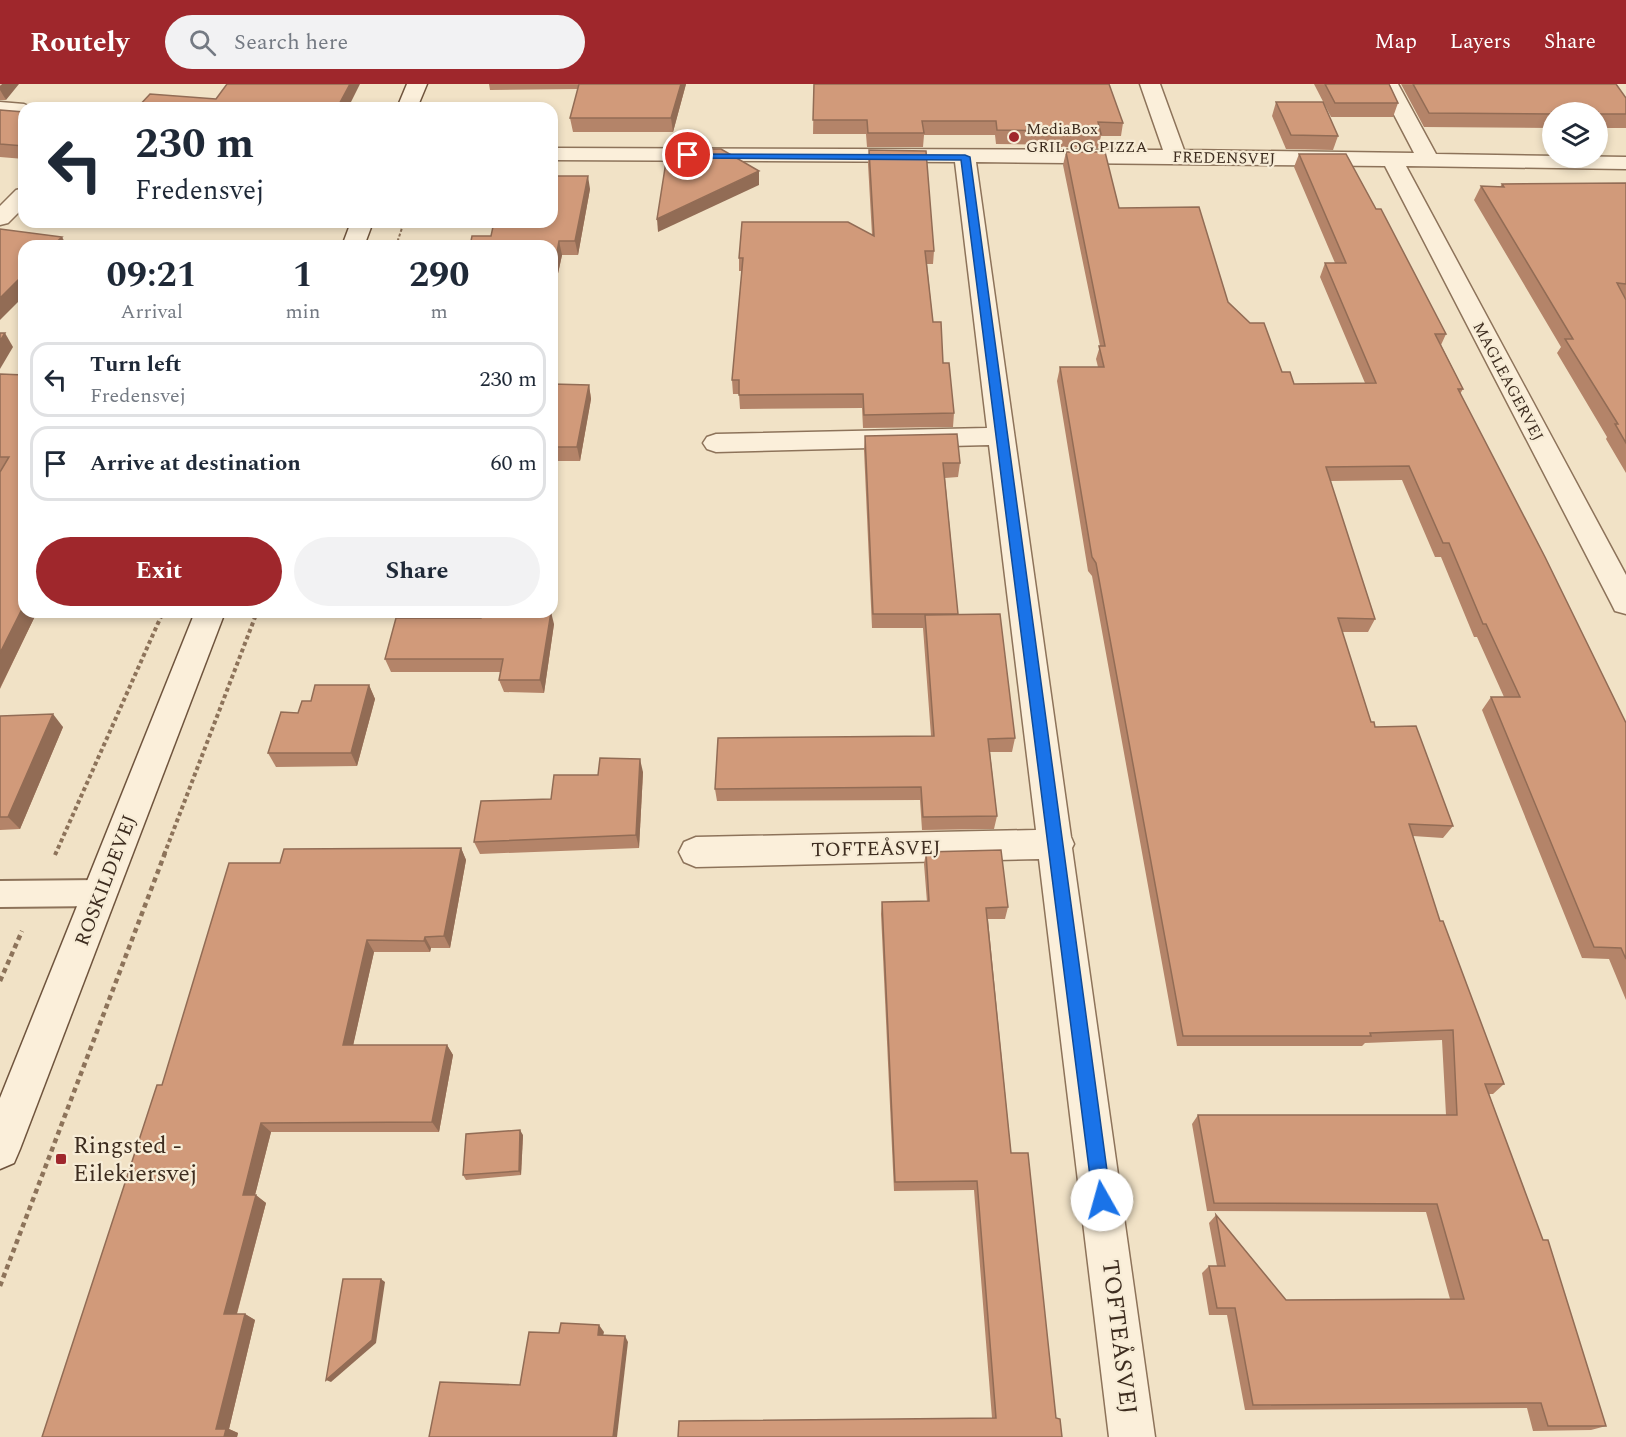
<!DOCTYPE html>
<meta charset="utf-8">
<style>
body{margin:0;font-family:Spectral,serif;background:#f2f2f3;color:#1f2937;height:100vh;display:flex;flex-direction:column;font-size:22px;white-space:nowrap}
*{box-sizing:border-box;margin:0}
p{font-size:20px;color:#747a83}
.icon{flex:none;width:33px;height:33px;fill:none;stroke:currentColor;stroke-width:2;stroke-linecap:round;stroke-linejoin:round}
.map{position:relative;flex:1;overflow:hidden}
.drawer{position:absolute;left:18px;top:156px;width:540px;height:378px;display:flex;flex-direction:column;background:#fff;border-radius:18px;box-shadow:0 3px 9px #0003}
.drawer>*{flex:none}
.hud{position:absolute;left:18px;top:18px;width:540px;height:126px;border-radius:18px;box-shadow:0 3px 9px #0003;background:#fff;color:#1f2937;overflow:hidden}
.buttons{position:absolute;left:1542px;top:18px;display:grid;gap:12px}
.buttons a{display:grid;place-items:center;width:66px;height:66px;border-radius:50%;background:#fff;box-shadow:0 3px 9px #0003;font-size:30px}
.pin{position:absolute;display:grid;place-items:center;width:51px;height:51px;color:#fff;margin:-26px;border:3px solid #fff;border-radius:50%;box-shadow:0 2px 6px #0007}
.me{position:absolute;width:66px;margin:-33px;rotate:353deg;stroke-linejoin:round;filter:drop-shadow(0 0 4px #0008)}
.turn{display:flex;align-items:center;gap:21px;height:126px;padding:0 18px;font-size:27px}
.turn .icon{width:78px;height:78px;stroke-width:2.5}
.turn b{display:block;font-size:42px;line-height:51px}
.eta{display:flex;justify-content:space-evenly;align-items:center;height:102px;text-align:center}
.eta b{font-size:36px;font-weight:700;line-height:42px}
.action{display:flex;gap:12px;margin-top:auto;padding:12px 18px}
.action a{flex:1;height:69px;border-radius:36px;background:#9f272c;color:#fff;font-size:24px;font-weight:700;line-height:69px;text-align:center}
.action a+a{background:#f2f2f3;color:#1f2937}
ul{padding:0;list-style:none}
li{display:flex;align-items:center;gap:18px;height:75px;margin:0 12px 9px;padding:0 6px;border:3px solid #e0e1e3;border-radius:18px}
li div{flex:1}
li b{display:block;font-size:22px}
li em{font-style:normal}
header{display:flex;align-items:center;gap:36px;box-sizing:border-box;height:84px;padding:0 30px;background:#9f272c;color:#fff}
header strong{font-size:28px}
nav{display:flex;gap:33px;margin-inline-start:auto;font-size:21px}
.search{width:420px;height:54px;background:#f2f2f3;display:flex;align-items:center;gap:15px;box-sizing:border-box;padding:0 21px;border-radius:33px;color:#747a83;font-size:22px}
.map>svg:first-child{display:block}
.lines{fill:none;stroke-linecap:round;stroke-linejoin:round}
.lane-casing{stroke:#8d735a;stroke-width:4}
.street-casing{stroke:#8d735a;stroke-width:3}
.secondary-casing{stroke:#6f543d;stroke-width:3}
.path-far2{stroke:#8d735a;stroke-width:2;stroke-dasharray:3 2;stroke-linecap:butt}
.path-far1{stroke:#8d735a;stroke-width:4;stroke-dasharray:4 3;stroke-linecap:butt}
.path{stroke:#8d735a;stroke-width:4.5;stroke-dasharray:5 4;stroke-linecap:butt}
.lane{fill:#fbefda;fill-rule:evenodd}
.street{fill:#fbefda;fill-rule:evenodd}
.secondary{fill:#fbefda;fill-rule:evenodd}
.wall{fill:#b48469}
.shaded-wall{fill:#926c55}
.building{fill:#d19a7a;stroke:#926c55;stroke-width:1.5}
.route{fill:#1a73e8;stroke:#114b97;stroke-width:1.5}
.poi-dot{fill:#9f272c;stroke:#f7ecd6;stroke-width:2}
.labels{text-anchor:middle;stroke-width:4.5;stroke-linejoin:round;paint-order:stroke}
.far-poi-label{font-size:16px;fill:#3d2c1f;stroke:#f7ecd6;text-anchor:start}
.far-street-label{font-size:16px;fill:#3d2c1f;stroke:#f7ecd6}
.street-label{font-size:20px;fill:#3d2c1f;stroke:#f7ecd6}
.near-poi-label{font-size:24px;fill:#3d2c1f;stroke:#f7ecd6;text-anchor:start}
.near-street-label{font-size:24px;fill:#3d2c1f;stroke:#f7ecd6}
</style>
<header>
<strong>Routely</strong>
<div class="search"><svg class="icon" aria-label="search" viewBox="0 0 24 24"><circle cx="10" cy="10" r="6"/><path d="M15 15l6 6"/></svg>Search here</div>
<nav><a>Map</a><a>Layers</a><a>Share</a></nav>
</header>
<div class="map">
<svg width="1626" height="1353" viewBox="0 0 1626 1353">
<rect width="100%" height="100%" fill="#f1e2c6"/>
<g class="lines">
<defs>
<polygon id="lane" points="100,796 111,800 115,809 111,818 100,822 0,823 0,797"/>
<g id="street">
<polygon points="1140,0 1160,0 1184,66 1414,69 1378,0 1398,0 1436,70 1626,73 1626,85 1406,82 1626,491 1626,530 1615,527 1611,519 1385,82 976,78 1071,753 1074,760 1072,764 1155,1353 1109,1353 1039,775 696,783 684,778 679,768 684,758 696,753 1036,746 989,361 716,368 707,365 703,359 707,353 716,350 987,344 955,78 552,76 552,64 1163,66"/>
<polygon points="0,18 24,20 33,24 24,24 24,32 0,30"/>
<polygon points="24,104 24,123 8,139 0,141 0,122 16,106"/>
</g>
<g id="secondary">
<polygon points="407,0 427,0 417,24 397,24"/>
<polygon points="351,138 373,138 364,162 342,162"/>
<polygon points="195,528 225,528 20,1065 14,1079 0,1085 0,1014"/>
</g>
</defs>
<use href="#lane" class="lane-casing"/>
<use href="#street" class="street-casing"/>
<use href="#secondary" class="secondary-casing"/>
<polyline class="path-far2" points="396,162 404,138"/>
<g class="path-far1">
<polyline points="55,771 163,528"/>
<polyline points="164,771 257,528"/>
</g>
<g class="path">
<polyline points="0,897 22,847"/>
<polyline points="0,1202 165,769"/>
</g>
<use href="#lane" class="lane"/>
<use href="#street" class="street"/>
<use href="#secondary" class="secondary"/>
</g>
<g class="wall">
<polygon points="0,0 6,16 0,16"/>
<polygon points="489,0 686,0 673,48 573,48 570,34 578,5 490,6"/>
<polygon points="814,0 1123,39 1121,52 1101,52 1098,64 1060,63 1059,61 996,60 995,51 924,51 923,63 867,63 866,50 813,50"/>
<polygon points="1314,0 1389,0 1398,19 1393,33 1331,33"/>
<polygon points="1401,0 1616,0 1626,14 1626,44 1598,44 1598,28 1552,28 1552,44 1424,43"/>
<polygon points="1276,18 1338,52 1333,66 1286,65 1272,32"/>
<polygon points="0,26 24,28 24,75 0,73"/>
<polygon points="869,66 934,167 933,180 927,180 933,238 954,329 953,343 863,344 862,324 740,325 739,310 733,310 732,296 742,187 739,187 739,174 872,151 868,80"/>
<polygon points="1066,68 1119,124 1228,218 1282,288 1294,300 1365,299 1320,193 1325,179 1335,179 1294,83 1299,70 1376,125 1446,250 1441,261 1463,305 1460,310 1626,639 1626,916 1609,875 1582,874 1482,626 1491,613 1504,613 1477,553 1474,553 1441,473 1435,473 1402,396 1330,397 1375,535 1368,548 1342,548 1371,638 1375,643 1453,742 1443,754 1413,752 1440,837 1504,1000 1493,1010 1489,1010 1606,1342 1591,1346 1533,1347 1527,1324 1245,1326 1227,1231 1209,1231 1202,1189 1209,1182 1217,1182 1209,1139 1216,1131 1286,1216 1450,1215 1426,1128 1207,1127 1192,1040 1198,1031 1446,1031 1442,956 1365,959 1362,962 1177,962 1092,492 1088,487 1057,297 1060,283 1098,283 1096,275 1100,262 1063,81"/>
<polygon points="1626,99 1626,214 1625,214 1626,216 1626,389 1606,355 1607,353 1557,269 1561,263 1474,116 1481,102 1500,103 1502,100"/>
<polygon points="590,105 578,171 562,171 557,194 552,194 552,162 491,152"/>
<polygon points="208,138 268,138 264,144"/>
<polygon points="0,290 24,528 37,528 0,605 0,388 1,387 0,387"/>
<polygon points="552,300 589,301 591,315 580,377 552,377"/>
<polygon points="865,352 960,379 958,393 945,394 958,531 1015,654 1012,668 990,668 997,732 994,745 922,746 920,716 717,717 715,705 931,652 923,544 872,544 864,366"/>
<polygon points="334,528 413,528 413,531"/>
<polygon points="554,540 544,609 504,608 499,596 501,588 391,588 385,575"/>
<polygon points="369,601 375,615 357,682 276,683 268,669 298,629 311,617"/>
<polygon points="0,632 63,643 20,745 0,746"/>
<polygon points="643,688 639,764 480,770 474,758 598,691"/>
<polygon points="461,764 466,776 450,864 431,864 430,868 374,868 353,961 447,961 453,971 439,1048 271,1048 255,1111 266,1119 237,1230 245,1230 255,1236 229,1345 238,1349 237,1353 42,1353 162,1001 280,779"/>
<polygon points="926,768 1008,823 1005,835 988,835 1011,1069 1056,1334 992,1334 974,1106 894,1107 881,830 882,818 927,818 924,780"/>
<polygon points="523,1051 521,1091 466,1096 463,1091"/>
</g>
<g class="shaded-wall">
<polygon points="2,0 19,0 6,16 0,6 0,2"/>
<polygon points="350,0 360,0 348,24 337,24"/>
<polygon points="681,0 686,0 673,48 671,34"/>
<polygon points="759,87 759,101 658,148 657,135"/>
<polygon points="588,92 590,105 578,171 575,157"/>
<polygon points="262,138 268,138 264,144"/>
<polygon points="62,153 67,162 52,162"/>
<polygon points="559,157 562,171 557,194 555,180"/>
<polygon points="24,190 24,212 0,236 0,214"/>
<polygon points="5,249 13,263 0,285 0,257"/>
<polygon points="589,301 591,315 580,377 577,363"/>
<polygon points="24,521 24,528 37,528 0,604 0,569"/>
<polygon points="551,528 554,540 544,609 540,596"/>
<polygon points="369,601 375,615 357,682 351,669"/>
<polygon points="53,630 63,643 20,745 8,733"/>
<polygon points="640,675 643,688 639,764 636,751"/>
<polygon points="461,764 466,776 450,864 444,852"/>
<polygon points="425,853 431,864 430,868 424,857"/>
<polygon points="367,856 374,868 351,971 343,961"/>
<polygon points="447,961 453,971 439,1048 432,1038"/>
<polygon points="261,1039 271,1048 253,1119 243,1111"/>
<polygon points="520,1046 523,1051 521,1091 519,1087"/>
<polygon points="256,1111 266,1119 235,1236 224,1230"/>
<polygon points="381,1195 385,1198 376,1259 331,1298 326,1296"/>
<polygon points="245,1230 255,1236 229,1345 238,1349 237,1353 224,1353 216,1345"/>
<polygon points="599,1241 604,1248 602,1257 598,1251"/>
<polygon points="625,1252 628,1258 617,1353 613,1353"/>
</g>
<g class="building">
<polygon points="227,0 350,0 337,24 137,24 150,10 216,15"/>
<polygon points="579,0 681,0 671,34 570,34"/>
<polygon points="814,0 1109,0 1123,39 1098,38 1101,50 1062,50 1061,47 997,46 996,37 922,37 924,49 868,49 867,36 813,36"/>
<polygon points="1325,0 1389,0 1398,19 1335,19"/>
<polygon points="1413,0 1616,0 1626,14 1626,30 1598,30 1598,28 1552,28 1552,30 1429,29"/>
<polygon points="1276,18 1323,18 1338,52 1291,51"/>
<polygon points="0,26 24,28 24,62 0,60"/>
<polygon points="668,65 721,65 759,87 657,135"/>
<polygon points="869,66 926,67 934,167 925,167 933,238 941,238 943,279 949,279 954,329 864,331 863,310 739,311 739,296 732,296 743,174 739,174 742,138 848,138 874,152"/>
<polygon points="1066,68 1105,68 1119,124 1199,123 1228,218 1250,239 1264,239 1282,288 1290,288 1294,300 1376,299 1325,179 1346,179 1299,70 1346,70 1376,125 1381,125 1446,250 1435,250 1463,305 1458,305 1545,473 1626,639 1626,875 1621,864 1594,863 1491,613 1520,613 1486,540 1483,540 1449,459 1443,459 1409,382 1326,383 1375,535 1338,534 1371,638 1374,638 1375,643 1416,642 1453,742 1409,740 1440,837 1443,837 1504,1000 1485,1000 1543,1156 1548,1156 1606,1342 1548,1342 1541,1319 1253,1321 1235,1224 1217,1224 1209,1182 1225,1182 1216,1131 1286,1216 1464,1215 1437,1120 1214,1119 1198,1031 1457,1031 1453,946 1370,949 1371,952 1183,952 1096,479 1092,473 1060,283 1104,283 1099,262 1105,262"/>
<polygon points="552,92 588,92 575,157 559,157 555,180 552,180 552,162 470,162 472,152 491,152 494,138 552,138"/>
<polygon points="1626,99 1626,200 1617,199 1626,216 1626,359 1615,340 1618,340 1565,255 1573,255 1481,102 1504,103 1502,100"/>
<polygon points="0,145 62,153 52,162 24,162 24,190 0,214"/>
<polygon points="0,249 5,249 0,257"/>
<polygon points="0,290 24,291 24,521 0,569 0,388 9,373 0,373"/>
<polygon points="552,300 589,301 577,363 552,363"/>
<polygon points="957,350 960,379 943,379 958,530 873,530 865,352"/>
<polygon points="483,528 551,528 540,596 499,596 503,575 385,575 396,534 481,534"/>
<polygon points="1000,530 1015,654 988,655 997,732 923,733 921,703 715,705 718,654 934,652 925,531"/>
<polygon points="315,601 369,601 351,669 268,669 281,628 298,629 302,617 311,617"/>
<polygon points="53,630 8,733 0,733 0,632"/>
<polygon points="600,674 640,675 636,751 474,758 481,717 551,715 554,691 598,691"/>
<polygon points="461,764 444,852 425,853 424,857 367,856 343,961 447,961 432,1038 261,1039 243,1111 256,1111 224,1230 245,1230 216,1345 226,1345 224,1353 42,1353 157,1001 162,1001 229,779 280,779 284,765"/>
<polygon points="1001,766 1008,823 986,824 1011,1069 1028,1069 1056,1334 1060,1335 1062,1353 678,1353 679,1337 996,1334 977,1097 895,1098 882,818 929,817 926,768"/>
<polygon points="520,1046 519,1087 463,1091 466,1050"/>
<polygon points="343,1195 381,1195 372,1256 326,1296"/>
<polygon points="561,1239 599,1241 598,1251 625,1252 613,1353 429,1353 440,1298 520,1301 529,1248 559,1249"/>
</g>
<polygon class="route" points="685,70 965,71 970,73 1111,1116 1108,1122 1102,1124 1096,1122 1093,1116 961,76 688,74 685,73"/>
<g class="poi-dot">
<circle cx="1014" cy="53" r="6"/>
<rect x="55" y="1069" width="12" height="12" rx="3"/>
</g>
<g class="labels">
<g class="far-poi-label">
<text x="1026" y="50">MediaBox<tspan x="1026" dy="18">GRIL OG PIZZA</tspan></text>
</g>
<g class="far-street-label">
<text transform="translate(1224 73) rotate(1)" y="6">FREDENSVEJ</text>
<text transform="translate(1509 297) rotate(62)" y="6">MAGLEAGERVEJ</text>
</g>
<g class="street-label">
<text transform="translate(876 764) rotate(-1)" y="7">TOFTEÅSVEJ</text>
<text transform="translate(105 796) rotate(-69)" y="7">ROSKILDEVEJ</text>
</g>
<g class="near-poi-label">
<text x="73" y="1069">Ringsted -<tspan x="73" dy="28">Eilekiersvej</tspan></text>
</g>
<g class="near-street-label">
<text transform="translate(1120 1253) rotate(83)" y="8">TOFTEÅSVEJ</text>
</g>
</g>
</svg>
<div class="buttons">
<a><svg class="icon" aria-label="layers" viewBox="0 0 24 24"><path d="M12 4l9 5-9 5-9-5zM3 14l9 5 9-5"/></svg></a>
</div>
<div class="pin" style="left:688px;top:71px;background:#d93025"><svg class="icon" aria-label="arrive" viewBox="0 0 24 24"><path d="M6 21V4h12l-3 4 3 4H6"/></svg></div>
<svg class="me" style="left:1102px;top:1116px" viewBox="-20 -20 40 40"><circle r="19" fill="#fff"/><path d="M0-13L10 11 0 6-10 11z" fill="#1a73e8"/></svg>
<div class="hud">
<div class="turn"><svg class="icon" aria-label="left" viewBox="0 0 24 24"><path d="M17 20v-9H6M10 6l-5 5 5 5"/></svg><div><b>230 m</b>Fredensvej</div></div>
</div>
<section class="drawer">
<div class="eta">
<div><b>09:21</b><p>Arrival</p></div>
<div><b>1</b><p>min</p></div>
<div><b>290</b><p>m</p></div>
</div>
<ul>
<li><svg class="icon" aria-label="left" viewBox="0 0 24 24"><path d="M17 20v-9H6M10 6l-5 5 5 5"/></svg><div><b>Turn left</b><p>Fredensvej</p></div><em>230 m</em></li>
<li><svg class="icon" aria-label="arrive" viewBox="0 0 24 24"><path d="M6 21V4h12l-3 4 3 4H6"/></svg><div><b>Arrive at destination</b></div><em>60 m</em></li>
</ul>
<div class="action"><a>Exit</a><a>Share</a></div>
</section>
</div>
